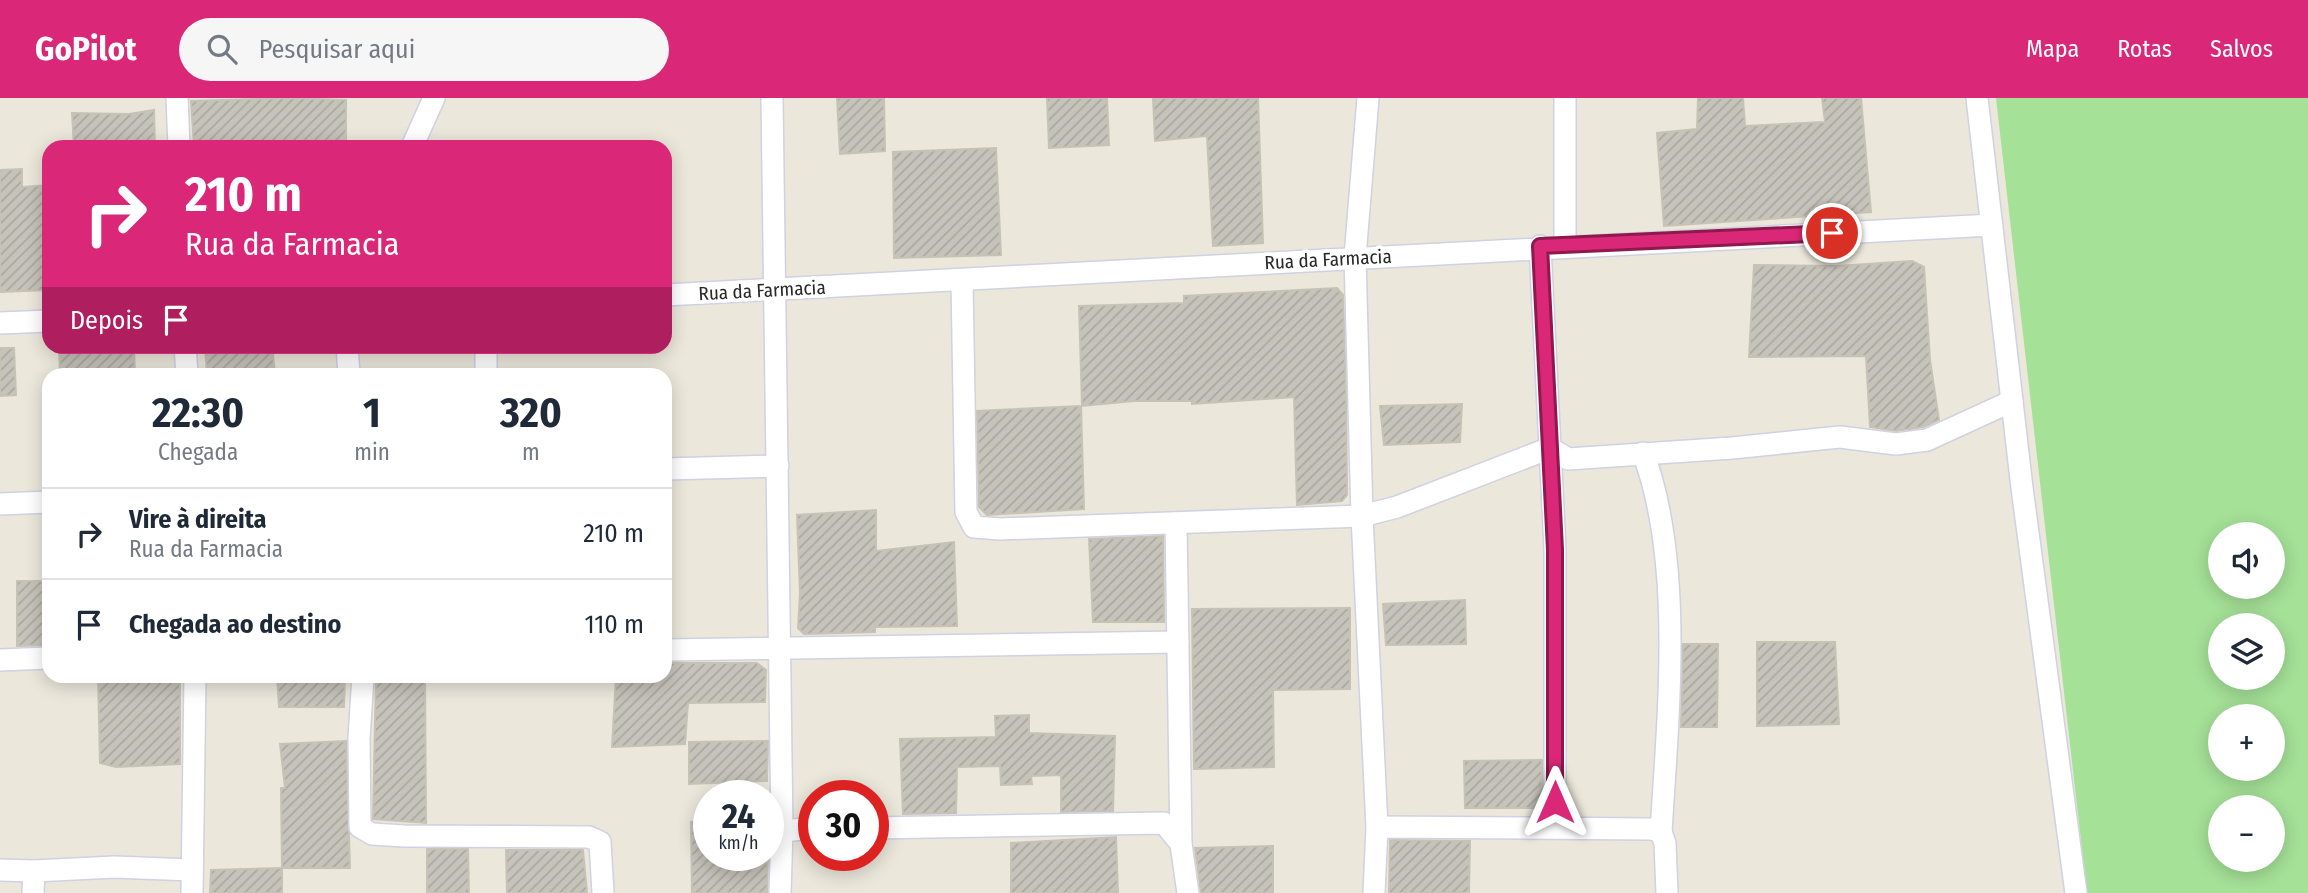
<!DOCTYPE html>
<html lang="pt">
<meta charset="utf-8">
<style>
body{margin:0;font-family:"Fira Sans Condensed",sans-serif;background:#f6f6f7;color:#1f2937;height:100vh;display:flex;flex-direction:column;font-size:26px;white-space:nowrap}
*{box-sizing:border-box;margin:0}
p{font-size:23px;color:#747a83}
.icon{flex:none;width:38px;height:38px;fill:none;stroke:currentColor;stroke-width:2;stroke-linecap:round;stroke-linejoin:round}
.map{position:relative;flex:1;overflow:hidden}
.details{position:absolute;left:42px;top:270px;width:630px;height:315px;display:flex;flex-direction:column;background:#fff;border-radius:21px;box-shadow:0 4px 18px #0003}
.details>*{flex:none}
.guide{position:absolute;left:42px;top:42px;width:630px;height:214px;border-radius:21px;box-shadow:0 4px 18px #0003;background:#db2777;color:#fff;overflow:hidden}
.controls{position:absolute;left:2208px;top:424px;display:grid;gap:14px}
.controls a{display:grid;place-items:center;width:77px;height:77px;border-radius:50%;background:#fff;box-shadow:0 4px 18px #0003;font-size:35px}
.speed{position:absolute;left:693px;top:682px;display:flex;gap:14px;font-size:35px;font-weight:700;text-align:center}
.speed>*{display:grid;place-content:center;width:91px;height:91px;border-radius:50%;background:#fff;box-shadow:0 4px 18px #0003;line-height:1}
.speed small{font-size:18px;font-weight:400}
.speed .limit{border:10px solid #d22;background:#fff;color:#111}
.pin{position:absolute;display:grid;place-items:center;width:60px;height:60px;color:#fff;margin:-30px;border:4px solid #fff;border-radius:50%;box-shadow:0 2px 7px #0007}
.me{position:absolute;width:77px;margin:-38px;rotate:0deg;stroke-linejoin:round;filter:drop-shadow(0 0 5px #0008)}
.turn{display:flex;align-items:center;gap:24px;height:147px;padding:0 28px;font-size:32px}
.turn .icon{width:91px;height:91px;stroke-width:2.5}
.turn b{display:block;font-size:49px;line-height:60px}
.then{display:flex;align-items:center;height:66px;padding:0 28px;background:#0003;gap:14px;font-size:26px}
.eta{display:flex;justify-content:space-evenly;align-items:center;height:119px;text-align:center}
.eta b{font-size:42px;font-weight:700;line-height:49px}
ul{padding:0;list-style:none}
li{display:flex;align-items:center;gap:21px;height:91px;padding:0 28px;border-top:2px solid #e0e1e3}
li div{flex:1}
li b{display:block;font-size:26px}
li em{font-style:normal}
header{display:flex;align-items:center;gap:42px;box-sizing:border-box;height:98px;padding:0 35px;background:#db2777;color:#fff}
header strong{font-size:33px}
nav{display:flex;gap:38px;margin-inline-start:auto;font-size:24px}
.search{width:490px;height:63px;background:#f6f6f7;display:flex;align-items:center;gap:18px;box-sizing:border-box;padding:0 24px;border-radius:38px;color:#747a83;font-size:26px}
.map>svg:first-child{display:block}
.grass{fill:#a5e197;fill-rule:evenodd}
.building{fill:url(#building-hatch);stroke:#c6c3b5;stroke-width:2}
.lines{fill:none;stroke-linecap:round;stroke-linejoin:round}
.minor-casing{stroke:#d0d1e2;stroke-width:24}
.minor{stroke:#fff;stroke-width:21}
.route-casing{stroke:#8e194d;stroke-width:18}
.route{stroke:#db2777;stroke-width:12}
.labels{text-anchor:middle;stroke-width:7;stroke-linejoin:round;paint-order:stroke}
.street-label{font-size:19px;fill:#292929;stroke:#fff}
</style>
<header>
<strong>GoPilot</strong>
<div class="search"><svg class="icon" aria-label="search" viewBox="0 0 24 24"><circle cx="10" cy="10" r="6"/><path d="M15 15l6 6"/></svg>Pesquisar aqui</div>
<nav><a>Mapa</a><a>Rotas</a><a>Salvos</a></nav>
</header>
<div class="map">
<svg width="2308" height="795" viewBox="0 0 2308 795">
<defs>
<pattern id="building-hatch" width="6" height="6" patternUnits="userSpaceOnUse" patternTransform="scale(1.75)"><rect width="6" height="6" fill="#c6c3ba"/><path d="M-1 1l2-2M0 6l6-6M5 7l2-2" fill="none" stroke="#aaa8a0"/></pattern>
</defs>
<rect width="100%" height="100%" fill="#ebe7db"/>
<path class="grass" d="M1996,0H2308V795H2087ZM2221,436H2273V488H2221ZM2221,527H2273V579H2221ZM2221,618H2273V670H2221ZM2221,709H2273V761H2221Z"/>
<g class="building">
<polygon points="288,0 346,2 346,49 194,49 191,3"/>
<polygon points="837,0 884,0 885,53 840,56"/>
<polygon points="1047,0 1107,0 1109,47 1049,50"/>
<polygon points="1153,0 1258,0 1263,145 1213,148 1207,38 1155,43"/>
<polygon points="1698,0 1743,0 1745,28 1825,24 1822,0 1861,0 1871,114 1664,128 1657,35 1697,31"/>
<polygon points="154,12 155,49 74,49 72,15 129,16"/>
<polygon points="996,50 1001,157 894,160 893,54"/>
<polygon points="22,71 22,89 49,87 49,192 0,194 0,72"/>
<polygon points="1912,163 1924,169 1930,262 1939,322 1923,329 1896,333 1870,329 1866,258 1749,259 1754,167 1836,168"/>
<polygon points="1337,190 1343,197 1346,297 1347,397 1342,403 1297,407 1294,299 1192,306 1192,303 1134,303 1082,308 1079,208 1184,205 1184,198"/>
<polygon points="96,248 134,251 135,276 60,276 59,250"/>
<polygon points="205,248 272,248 275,276 207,276"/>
<polygon points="0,250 14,250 16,297 0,298"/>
<polygon points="1462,306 1460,344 1384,347 1380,308"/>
<polygon points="1081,308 1084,411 987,417 979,409 977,313"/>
<polygon points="876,412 876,453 954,444 957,528 875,529 875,534 804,536 798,530 800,495 797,417"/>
<polygon points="1163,438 1164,524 1093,524 1089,441"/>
<polygon points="17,483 49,483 49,547 17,548"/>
<polygon points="1465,502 1466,546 1386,547 1383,506"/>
<polygon points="1350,510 1350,591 1273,592 1274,669 1194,671 1192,511"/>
<polygon points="1757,544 1835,544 1839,626 1757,628"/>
<polygon points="1683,546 1718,546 1717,629 1681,629"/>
<polygon points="665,565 757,565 766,572 765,604 688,605 685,646 612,649 616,578 665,578"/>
<polygon points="98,578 180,578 180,666 116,669 100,665"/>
<polygon points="277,578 345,578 344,609 279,609"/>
<polygon points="376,578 425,578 426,725 373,721"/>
<polygon points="1029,617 1029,635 1115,638 1113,713 1061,714 1061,677 1031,678 1032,686 1001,687 1000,668 957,669 956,715 903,716 900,641 996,639 995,618"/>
<polygon points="346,643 350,770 282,770 281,690 285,690 280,646"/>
<polygon points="768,643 767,683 689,686 689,644"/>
<polygon points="1542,662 1542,710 1465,710 1464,663"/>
<polygon points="709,723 709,758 768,758 767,795 692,795 691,724"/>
<polygon points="1116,739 1118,795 1011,795 1011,745"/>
<polygon points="1390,742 1470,743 1469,795 1389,795"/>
<polygon points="1273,748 1273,795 1201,795 1195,750"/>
<polygon points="427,751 468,751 469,795 427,795"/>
<polygon points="506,752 583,752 587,795 507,795"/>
<polygon points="282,770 282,795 210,795 211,772"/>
</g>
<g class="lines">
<defs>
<g id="minor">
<polyline points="177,0 179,49"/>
<polyline points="772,0 782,733"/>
<polyline points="1565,0 1565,148"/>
<polyline points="1977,0 2022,390 2076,795"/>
<polyline points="412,49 434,0"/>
<polyline points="1540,148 1555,451 1555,730"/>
<polyline points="962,184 966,414 974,429 1000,431 1362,418 1355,159 1368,0"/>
<polyline points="665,197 1992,127"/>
<polyline points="0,225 49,223"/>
<polyline points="185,248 187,276"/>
<polyline points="347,248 349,276"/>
<polyline points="486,248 486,276"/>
<path d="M1643,355C1684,464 1668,618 1661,734"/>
<polyline points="665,371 778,368"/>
<polyline points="0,406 49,404"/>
<polyline points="1176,425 1181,746"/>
<polyline points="665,552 1178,544"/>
<polyline points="0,562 49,560"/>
<polyline points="363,578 359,640 360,729 372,736 404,738 589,739 600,744 603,795"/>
<polyline points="1377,729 1362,418 1397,409 1550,350 1568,361 1732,350 1840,339 1896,346 1927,342 2012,303"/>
<polyline points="873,730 1164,725 1181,746 1188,795"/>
<polyline points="0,772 34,773"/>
<polyline points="33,795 34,773 114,769 192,772"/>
<polyline points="192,795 195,578"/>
<polyline points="780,795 782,733 814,730"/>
<polyline points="1374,795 1377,729 1651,731 1661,734 1665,745 1667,795"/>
</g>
</defs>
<use href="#minor" class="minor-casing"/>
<use href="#minor" class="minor"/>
</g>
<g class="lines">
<defs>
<polyline id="route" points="1555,704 1555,452 1540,148 1832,135"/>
</defs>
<use href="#route" class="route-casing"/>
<use href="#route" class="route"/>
</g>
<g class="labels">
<g class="street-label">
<text transform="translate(1328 161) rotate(-3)" y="7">Rua da Farmacia</text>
<text transform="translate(762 192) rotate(-3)" y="7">Rua da Farmacia</text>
</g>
</g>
</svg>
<div class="controls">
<a><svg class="icon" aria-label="sound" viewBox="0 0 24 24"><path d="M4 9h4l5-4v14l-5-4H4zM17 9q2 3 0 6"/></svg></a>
<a><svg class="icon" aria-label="layers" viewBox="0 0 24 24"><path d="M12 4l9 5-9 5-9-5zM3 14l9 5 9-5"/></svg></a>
<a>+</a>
<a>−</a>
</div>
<div class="speed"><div>24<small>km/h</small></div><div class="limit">30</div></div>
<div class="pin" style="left:1832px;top:135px;background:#d93025"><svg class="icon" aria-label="arrive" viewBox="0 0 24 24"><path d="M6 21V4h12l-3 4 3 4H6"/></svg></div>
<svg class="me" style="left:1555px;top:704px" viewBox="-20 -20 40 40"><path d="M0-17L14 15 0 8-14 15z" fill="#db2777" stroke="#fff" stroke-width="4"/></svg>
<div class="guide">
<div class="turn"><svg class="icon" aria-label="right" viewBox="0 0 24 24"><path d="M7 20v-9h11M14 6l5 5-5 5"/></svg><div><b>210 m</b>Rua da Farmacia</div></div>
<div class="then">Depois<svg class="icon" aria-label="arrive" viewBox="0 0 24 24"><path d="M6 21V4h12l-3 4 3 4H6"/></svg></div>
</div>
<section class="details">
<div class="eta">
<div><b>22:30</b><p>Chegada</p></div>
<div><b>1</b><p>min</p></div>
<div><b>320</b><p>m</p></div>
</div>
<ul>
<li><svg class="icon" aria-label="right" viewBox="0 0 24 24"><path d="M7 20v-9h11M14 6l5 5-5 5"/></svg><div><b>Vire à direita</b><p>Rua da Farmacia</p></div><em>210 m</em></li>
<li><svg class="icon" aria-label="arrive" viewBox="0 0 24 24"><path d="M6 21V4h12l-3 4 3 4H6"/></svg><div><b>Chegada ao destino</b></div><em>110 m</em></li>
</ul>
</section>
</div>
